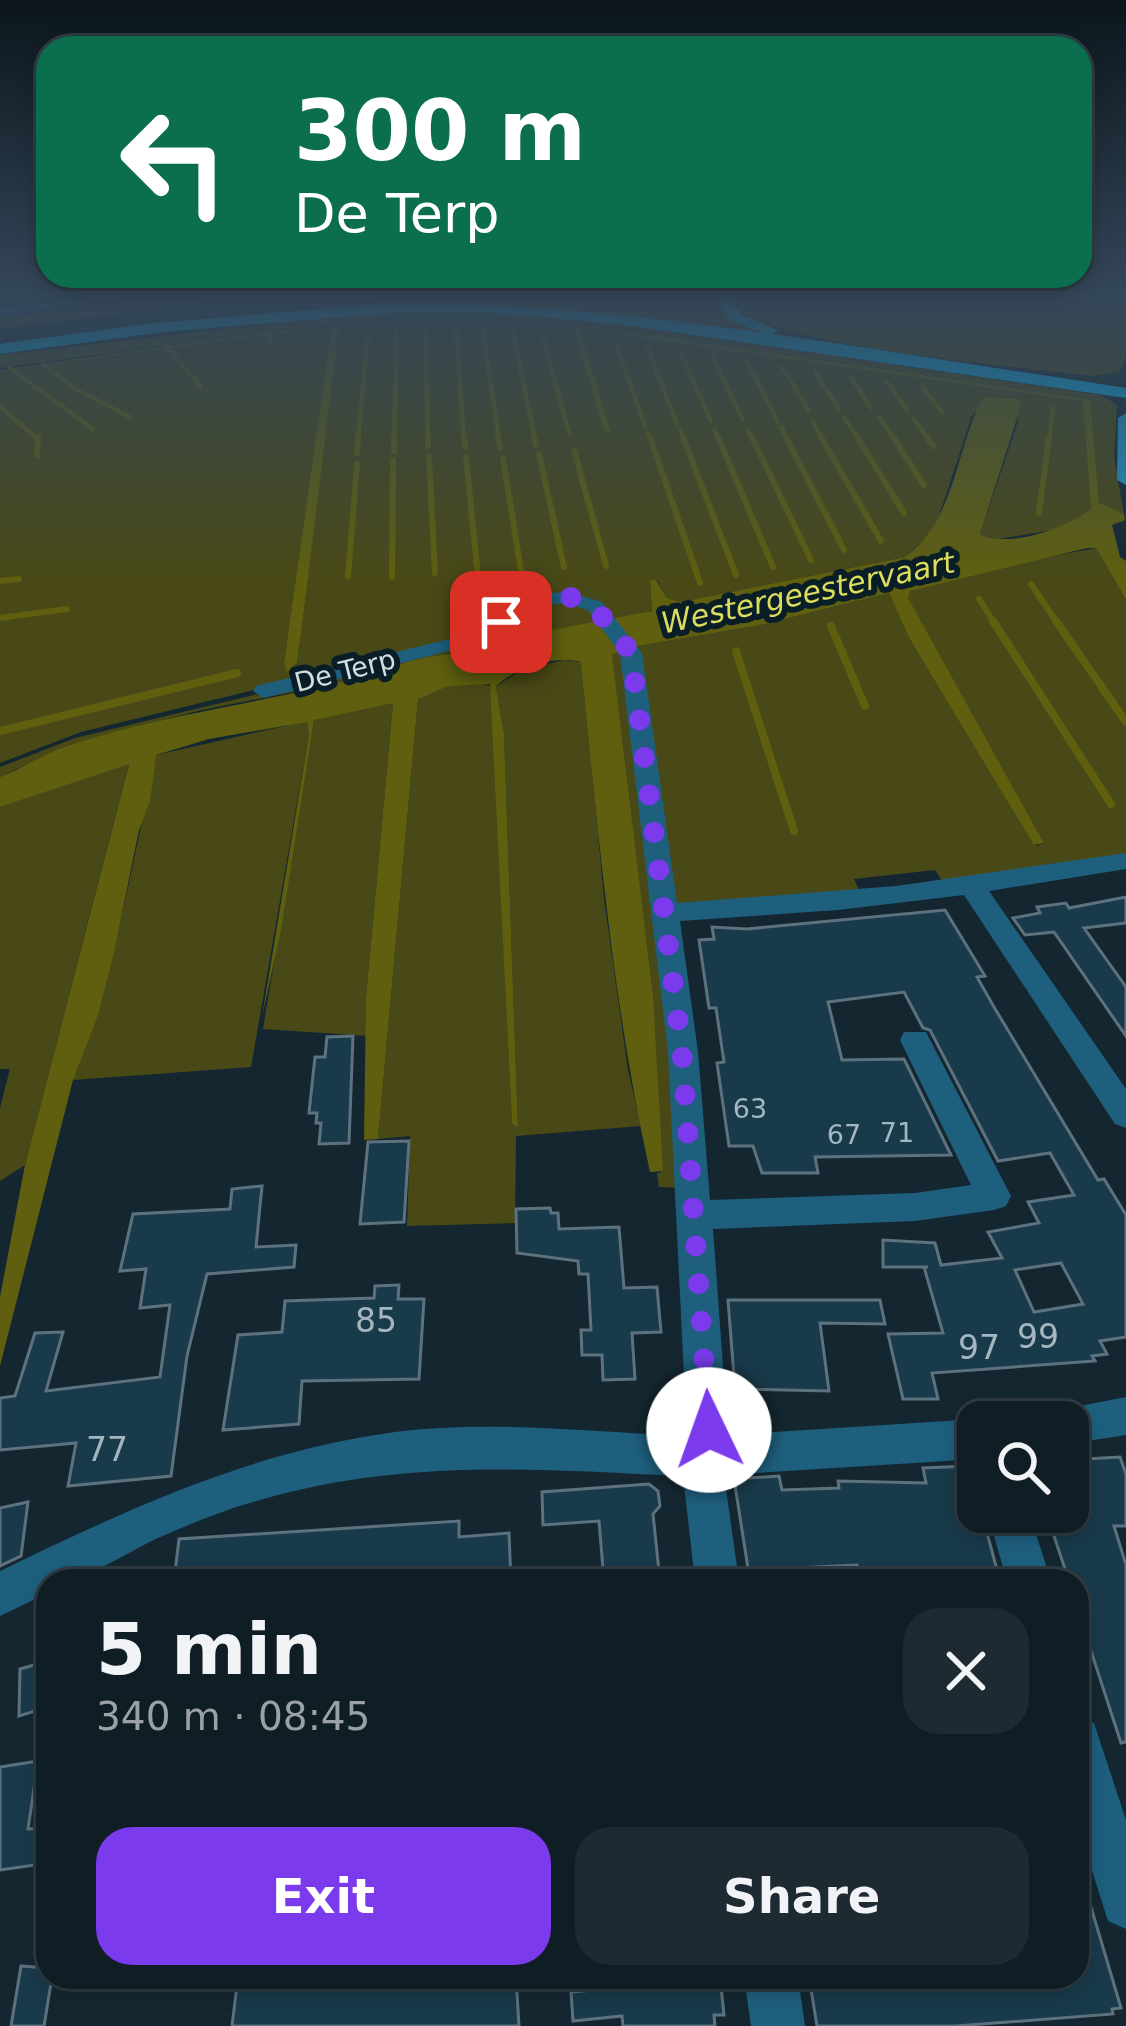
<!DOCTYPE html>
<meta charset="utf-8">
<style>
body{margin:0;font-family:"DejaVu Sans",sans-serif;background:#1d2a32;color:#f1f3f6;height:100vh;display:flex;flex-direction:column;font-size:45px;white-space:nowrap}
*{box-sizing:border-box;margin:0}
p{font-size:39px;color:#9ba2a7}
.icon{flex:none;width:66px;height:66px;fill:none;stroke:currentColor;stroke-width:2;stroke-linecap:round;stroke-linejoin:round}
.map{position:relative;flex:1;overflow:hidden}
.sheet{position:absolute;left:36px;top:1569px;width:1053px;height:420px;display:flex;flex-direction:column;background:#0f1d25;border-radius:36px;box-shadow:0 6px 18px #0003,0 0 0 3px #2f3b42}
.sheet>*{flex:none}
.hud{position:absolute;left:36px;top:36px;width:1056px;height:252px;border-radius:36px;box-shadow:0 6px 18px #0003,0 0 0 3px #2f3b42;background:#0b6e4f;color:#fff;overflow:hidden}
.fabs{position:absolute;left:957px;top:1401px;display:grid;gap:24px}
.fabs a{display:grid;place-items:center;width:132px;height:132px;border-radius:24px;background:#0f1d25;box-shadow:0 6px 18px #0003,0 0 0 3px #2f3b42;font-size:60px}
.pin{position:absolute;display:grid;place-items:center;width:102px;height:102px;color:#fff;margin:-51px;border-radius:24px;box-shadow:0 6px 18px #0006}
.me{position:absolute;width:132px;margin:-66px;rotate:357deg;stroke-linejoin:round;filter:drop-shadow(0 0 9px #0008)}
.turn{display:flex;align-items:center;gap:42px;height:252px;padding:0 60px;font-size:54px}
.turn .icon{width:156px;height:156px;stroke-width:2.5}
.turn b{display:block;font-size:84px;line-height:102px}
.round{display:grid;place-items:center;flex:none;width:126px;height:126px;border-radius:36px;background:#1d2a32}
.head{display:flex;align-items:center;justify-content:space-between;height:204px;padding:0 60px}
h1{font-size:72px;font-weight:700;line-height:90px}
.cta{display:flex;gap:24px;margin-top:auto;padding:24px 60px}
.cta a{flex:1;height:138px;border-radius:36px;background:#7c3aed;color:#fff;font-size:48px;font-weight:700;line-height:138px;text-align:center}
.cta a+a{background:#1d2a32;color:#f1f3f6}
.map>svg:first-child{display:block}
.green{fill:#494917;fill-rule:evenodd}
.water{fill:#5f5f0f}
.lines{fill:none;stroke-linecap:round;stroke-linejoin:round}
.stream-far2{stroke:#5f5f0f;stroke-width:4.5}
.stream-far1{stroke:#5f5f0f;stroke-width:6}
.stream{stroke:#5f5f0f;stroke-width:8}
.building{fill:#193a4b;stroke:#5d727e;stroke-width:3;fill-rule:evenodd}
.minor{fill:#1e5f7e;fill-rule:evenodd}
.major{fill:#2197c9;fill-rule:evenodd}
.highway{fill:#06ade9;fill-rule:evenodd}
.route{stroke:#7c3aed;stroke-width:21;stroke-dasharray:0 37.8}
.labels{text-anchor:middle;stroke-width:12;stroke-linejoin:round;paint-order:stroke}
.far-street-label{font-size:27px;fill:#d3dfe6;stroke:#0a1e27}
.number-label{font-size:27px;fill:#a4b6bf}
.far-water-label{font-size:30px;font-style:italic;fill:#dcdd5c;stroke:#0a1e27}
.near-number-label{font-size:33px;fill:#a4b6bf}
</style>
<div class="map">
<svg width="1126" height="2026" viewBox="0 0 1126 2026">
<rect width="100%" height="100%" fill="#142731"/>
<g class="green">
<polygon points="176,296 253,296 0,329 0,318"/>
<polygon points="471,296 725,296 720,305 723,312 768,334 1086,383 542,308 430,305 321,311"/>
<path d="M743,296H1126V356L1119,372L1092,376C1029,368 772,346 738,308Z"/>
<path d="M472,310L564,316L1101,395L1117,405L1114,458L1124,514L1103,509L1053,530L997,539L980,534L1018,422L1017,398L998,397L972,415L939,516L929,535L905,557L680,602L667,598L657,580H650L652,611L614,620L563,595L448,643L81,732L0,763V370L204,340L0,368V355L356,314ZM338,325L301,635L297,662H284L333,329H301Z"/>
<polygon points="1096,548 1126,600 1126,854 943,882 935,870 854,879 861,894 684,907 668,899 632,647 761,625 889,593 909,638 1036,846 1044,843 908,599 909,591 1006,565"/>
<polygon points="579,601 604,621 504,639 485,649 448,653 333,684 197,711 64,747 0,777 0,767 75,738 457,646 529,607"/>
<polygon points="621,652 686,1188 659,1187 657,1173 663,1171 610,665 612,655"/>
<path d="M564,660L582,662L604,899L628,1070L641,1126L516,1136L515,1223L407,1226L410,1136L378,1139L418,699C435,685 471,679 491,686L512,1124L518,1127L504,734L496,686L522,670Z"/>
<polygon points="388,700 393,703 366,997 368,1036 263,1029 314,720"/>
<path d="M307,721L309,734L251,1067L73,1080C113,975 133,862 156,755Z"/>
<polygon points="129,763 25,1165 0,1181 0,1108 10,1069 0,1069 0,807"/>
</g>
<path class="water" d="M484,320L647,335L1090,400L1099,503L1124,514L1125,520L1112,525L1120,557L1126,561V600L1096,548H1087L910,591L908,598L1044,843L1034,845L909,638L889,593L761,625L632,647L612,655L653,996L663,1171L650,1172C613,1005 598,833 581,662C556,655 515,668 496,686L504,734L518,1127L512,1124L490,684L448,686L418,699L378,1139L364,1140L366,997L393,703L314,720L281,930L262,1017L309,734L307,722L209,739L156,755L150,801L139,830L114,952L98,1015L73,1080L0,1366V1297L25,1165L129,764L0,807V777C23,768 44,754 67,746C176,709 290,702 398,665C434,653 470,654 504,639L652,611L650,580H656L667,598L680,602L905,557C955,521 956,449 983,397L1017,398L1021,405L980,534C1010,549 1066,528 1091,509L1083,401L580,329L611,433H605L573,328L440,321L339,326L301,635L297,662L287,672L284,662L332,327L0,370L283,330Z"/>
<g class="lines">
<g class="stream-far2">
<polyline points="425,330 428,440"/>
<polyline points="456,330 464,440"/>
<polyline points="483,330 499,440"/>
<polyline points="513,331 535,440"/>
<polyline points="271,333 271,343"/>
<polyline points="542,334 569,433"/>
<polyline points="615,342 645,426"/>
<polyline points="166,346 201,387"/>
<polyline points="647,347 677,424"/>
<polyline points="680,351 711,421"/>
<polyline points="712,356 743,420"/>
<polyline points="747,361 778,422"/>
<polyline points="43,364 77,390 130,417"/>
<polyline points="782,367 809,411"/>
<polyline points="10,368 93,429"/>
<polyline points="815,371 839,410"/>
<polyline points="851,377 871,408"/>
<polyline points="887,382 907,410"/>
<polyline points="923,387 942,412"/>
<polyline points="0,406 38,440"/>
<polyline points="844,417 859,440"/>
<polyline points="879,417 895,440"/>
<polyline points="913,418 929,440"/>
<polyline points="812,421 823,440"/>
<polyline points="781,427 788,440"/>
<polyline points="714,429 719,440"/>
<polyline points="680,430 684,440"/>
<polyline points="748,430 753,440"/>
<polyline points="648,433 651,440"/>
<polyline points="358,440 368,333"/>
<polyline points="394,440 397,332"/>
<polyline points="1049,440 1053,408"/>
</g>
<g class="stream-far1">
<polyline points="428,437 428,445"/>
<polyline points="464,437 465,447"/>
<polyline points="498,437 500,448"/>
<polyline points="534,437 536,445"/>
<polyline points="650,437 700,583"/>
<polyline points="683,437 736,575"/>
<polyline points="718,437 773,567"/>
<polyline points="752,437 811,560"/>
<polyline points="786,437 844,550"/>
<polyline points="821,437 881,541"/>
<polyline points="857,437 904,513"/>
<polyline points="893,437 924,485"/>
<polyline points="927,437 933,446"/>
<polyline points="574,450 606,566"/>
<polyline points="394,451 394,437"/>
<polyline points="357,453 358,437"/>
<polyline points="539,454 564,567"/>
<polyline points="37,455 38,437"/>
<polyline points="429,457 435,573"/>
<polyline points="466,457 478,577"/>
<polyline points="503,458 521,571"/>
<polyline points="1039,513 1049,437"/>
<polyline points="348,576 357,464"/>
<polyline points="392,577 393,460"/>
<polyline points="0,581 19,579"/>
<polyline points="1031,584 1058,624"/>
<polyline points="979,599 995,624"/>
<polyline points="0,618 67,609"/>
</g>
<g class="stream">
<polyline points="993,621 1111,804"/>
<polyline points="1056,621 1126,722"/>
<polyline points="831,626 865,706"/>
<polyline points="736,651 794,831"/>
<polyline points="0,731 237,673"/>
</g>
</g>
<g class="building">
<polygon points="1126,897 1126,923 1084,928 1126,987 1126,1036 1054,932 1025,935 1013,918 1040,913 1037,907 1066,903 1069,908"/>
<path d="M945,910L985,976L977,977L994,1007L1098,1180L1104,1179L1126,1215V1337L1100,1341L1107,1354L1092,1356L1095,1361L932,1373L938,1399H903L888,1334L943,1333L924,1267H928H883V1240L935,1243L941,1265L1002,1258L988,1232L1039,1223L1028,1202L1074,1195L1050,1153L998,1161L930,1030L923,1028L904,992L828,1002L842,1060L904,1059L951,1155L815,1157L818,1173H762L753,1146H729L717,1063L724,1062L716,1008H709L699,940L714,939L712,927L747,929ZM1061,1263L1083,1304L1034,1312L1015,1270Z"/>
<polygon points="353,1036 349,1143 319,1144 321,1123 316,1123 317,1113 309,1113 315,1057 325,1057 327,1037"/>
<polygon points="409,1141 404,1222 360,1224 368,1142"/>
<polygon points="262,1186 256,1247 296,1245 294,1267 207,1274 187,1356 171,1476 68,1486 76,1443 0,1450 0,1398 15,1396 35,1333 63,1332 46,1391 160,1377 170,1305 140,1308 146,1269 120,1271 133,1214 230,1209 232,1189"/>
<polygon points="550,1208 551,1213 558,1213 559,1229 619,1227 624,1288 657,1287 661,1332 632,1333 635,1379 603,1380 602,1355 582,1355 581,1330 591,1330 588,1274 579,1274 578,1261 517,1253 516,1209"/>
<polygon points="399,1285 398,1299 424,1299 419,1379 302,1381 299,1424 223,1430 238,1335 282,1332 285,1301 374,1298 375,1286"/>
<polygon points="728,1300 880,1300 885,1324 820,1323 829,1391 735,1389"/>
<polygon points="1120,1457 1126,1474 1126,1526 1114,1526 1126,1565 1126,1742 1121,1743 1077,1608 1077,1581 1069,1581 1046,1512 1068,1512 1068,1460"/>
<polygon points="969,1466 1000,1581 860,1581 857,1565 795,1568 797,1581 750,1581 734,1479 779,1476 782,1490 839,1488 838,1481 926,1483 923,1468"/>
<polygon points="649,1484 658,1491 660,1506 653,1514 660,1581 604,1581 599,1521 543,1525 542,1492"/>
<polygon points="28,1502 21,1556 0,1566 0,1508"/>
<polygon points="459,1521 459,1537 509,1533 511,1581 174,1581 179,1539"/>
<polygon points="48,1661 48,1707 19,1716 20,1669"/>
<polygon points="38,1761 28,1829 48,1828 42,1864 0,1870 0,1767"/>
<polygon points="1083,1880 1121,2008 1112,2009 1113,2014 956,2026 817,2026 809,1977 1077,1977 1077,1881"/>
<polygon points="21,1966 48,1968 52,1977 44,2026 11,2026"/>
<polygon points="238,1977 366,1980 366,1990 470,1982 470,1977 516,1977 519,2026 232,2026"/>
<polygon points="627,1977 720,1977 724,2015 714,2015 715,2026 623,2026 622,2016 573,2021 571,1992 628,1987"/>
</g>
<g class="lines">
<g class="minor">
<polygon points="102,296 138,296 0,316 0,308"/>
<path d="M566,591L602,602L642,653L677,903L896,886L1126,853V869L989,891L1126,1089V1128L1115,1124L964,895L838,910L680,921L698,1052L710,1200L915,1193L971,1185L900,1040L904,1032H926L1011,1196L1006,1206L994,1210L915,1221L713,1229L728,1435L978,1419L984,1422H978V1459L724,1475L739,1581H695L683,1476C533,1469 399,1458 253,1502C221,1511 188,1525 158,1538C121,1555 89,1581 48,1581V1593L0,1616V1571C128,1509 252,1451 395,1432C491,1420 590,1432 687,1436L668,1052L620,653L588,610L565,603L548,605L468,646L264,698L253,691L256,686L454,638L536,596Z"/>
<polygon points="1126,1397 1126,1435 1068,1444 1068,1422 1049,1422 1054,1411"/>
<polygon points="987,1512 1029,1512 1051,1581 1007,1581"/>
<polygon points="1077,1716 1094,1723 1126,1820 1126,1929 1108,1921 1077,1823"/>
<polygon points="744,1977 798,1977 805,2026 751,2026"/>
</g>
<polygon class="major" points="1126,413 1126,485 1117,480 1118,418"/>
<g class="highway">
<polygon points="723,296 737,296 734,304 743,315 778,330 770,335 731,321 718,304"/>
<path d="M391,303C637,303 882,352 1126,388V398L625,325L497,313H391L163,332L0,354V344L146,324Z"/>
</g>
</g>
<linearGradient id="sky" x2="0" y2="1"><stop stop-color="#0b151b"/><stop offset="0.51" stop-color="#34475a"/><stop offset="1" stop-color="#34475a" stop-opacity="0"/></linearGradient>
<rect width="1126" height="579" fill="url(#sky)"/>
<g class="lines">
<path class="route" d="M501,622C570,579 587,592 631,653L682,1052L709,1430"/>
</g>
<g class="labels">
<g class="far-street-label">
<text transform="translate(345 671) rotate(-14)" y="9">De Terp</text>
</g>
<g class="number-label">
<text x="750" y="1118">63</text>
<text x="897" y="1142">71</text>
<text x="844" y="1144">67</text>
</g>
<g class="far-water-label">
<text transform="translate(808 593) rotate(-12)" y="10">Westergeestervaart</text>
</g>
<g class="near-number-label">
<text x="376" y="1332">85</text>
<text x="1038" y="1348">99</text>
<text x="979" y="1359">97</text>
<text x="107" y="1461">77</text>
</g>
</g>
</svg>
<div class="fabs">
<a><svg class="icon" aria-label="search" viewBox="0 0 24 24"><circle cx="10" cy="10" r="6"/><path d="M15 15l6 6"/></svg></a>
</div>
<div class="pin" style="left:501px;top:622px;background:#d93025"><svg class="icon" aria-label="arrive" viewBox="0 0 24 24"><path d="M6 21V4h12l-3 4 3 4H6"/></svg></div>
<svg class="me" style="left:709px;top:1430px" viewBox="-20 -20 40 40"><circle r="19" fill="#fff"/><path d="M0-13L10 11 0 6-10 11z" fill="#7c3aed"/></svg>
<div class="hud">
<div class="turn"><svg class="icon" aria-label="left" viewBox="0 0 24 24"><path d="M17 20v-9H6M10 6l-5 5 5 5"/></svg><div><b>300 m</b>De Terp</div></div>
</div>
<section class="sheet">
<div class="head"><div><h1>5 min</h1><p>340 m · 08:45</p></div><a class="round"><svg class="icon" aria-label="close" viewBox="0 0 24 24"><path d="M6 6l12 12M18 6L6 18"/></svg></a></div>
<div class="cta"><a>Exit</a><a>Share</a></div>
</section>
</div>
